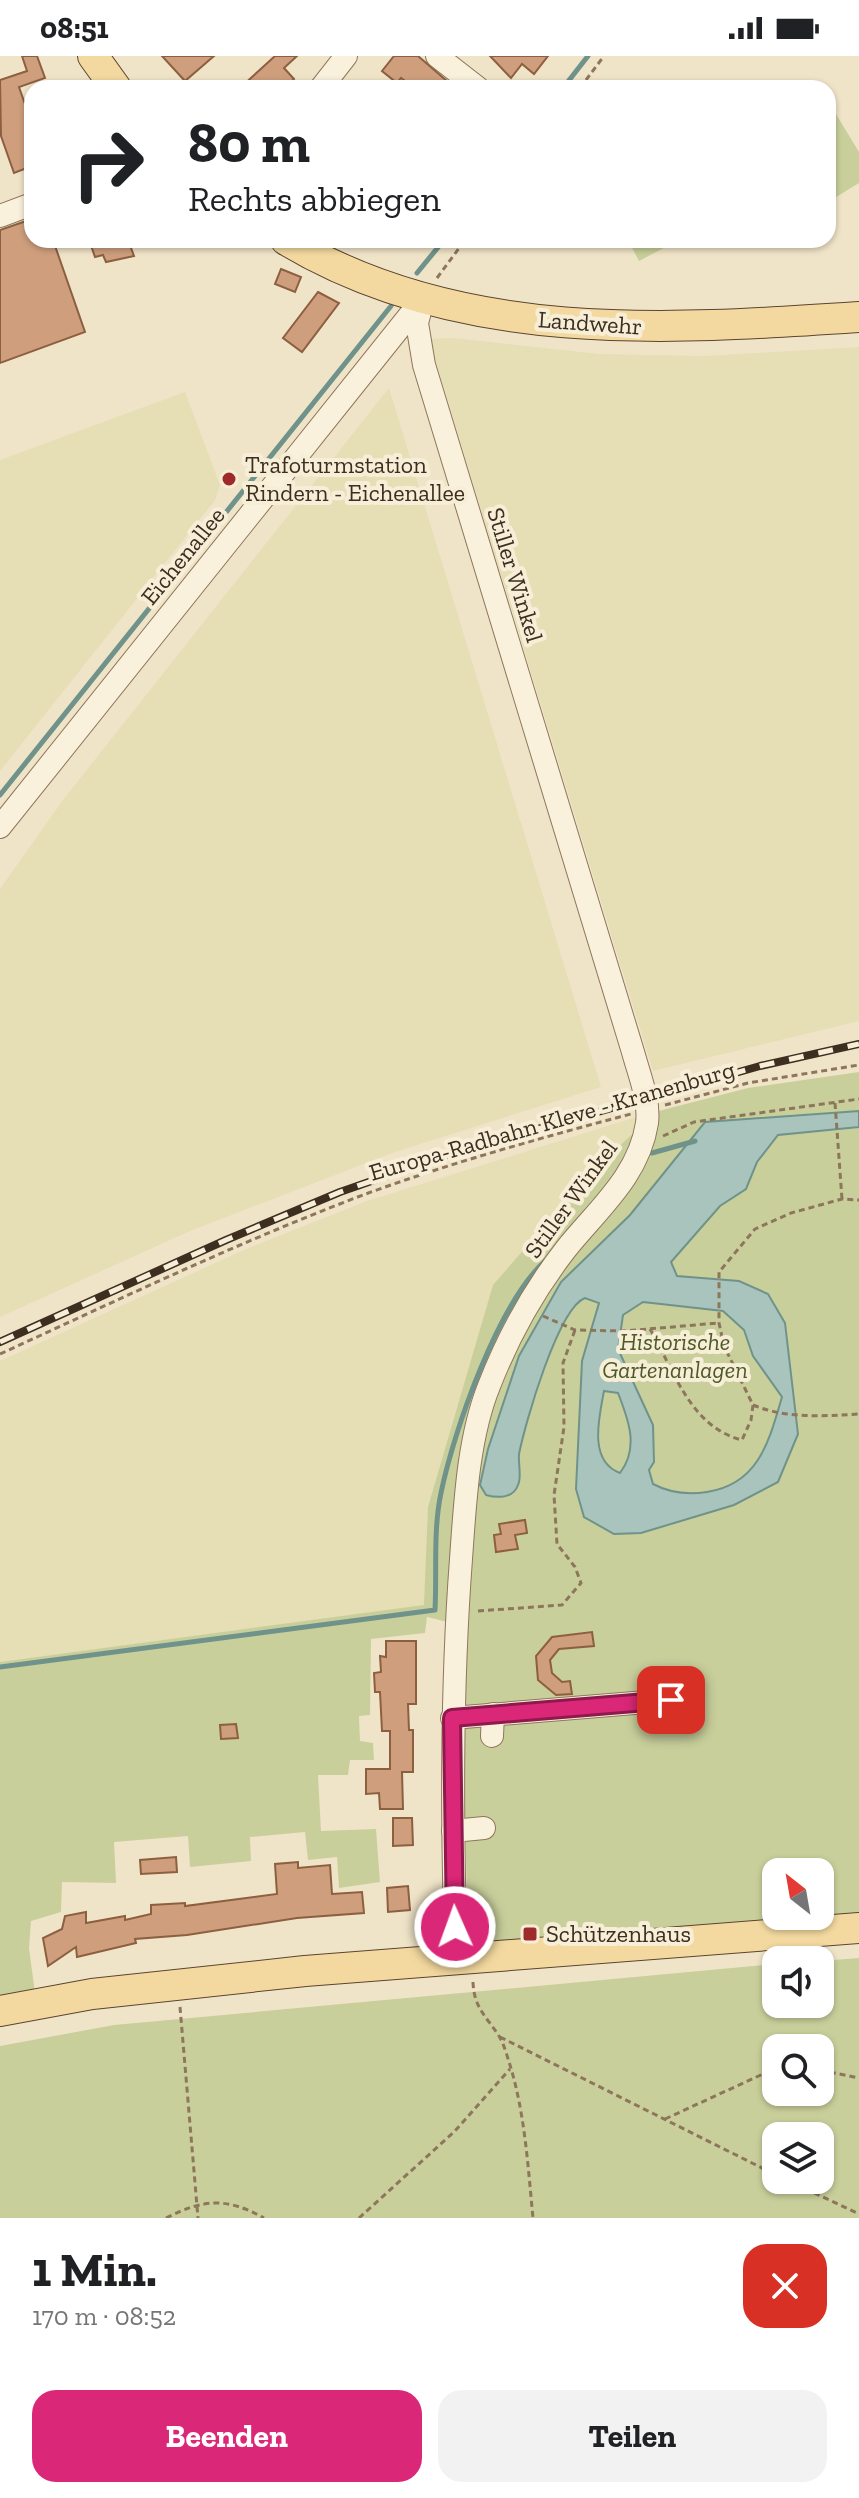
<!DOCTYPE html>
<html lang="de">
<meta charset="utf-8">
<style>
body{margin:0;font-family:"Zilla Slab",serif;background:#f2f2f2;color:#202124;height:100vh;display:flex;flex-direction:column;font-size:30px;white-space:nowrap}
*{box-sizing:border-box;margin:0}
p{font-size:26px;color:#757577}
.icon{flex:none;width:44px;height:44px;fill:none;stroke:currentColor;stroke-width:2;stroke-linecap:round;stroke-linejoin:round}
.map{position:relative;height:2162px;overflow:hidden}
.details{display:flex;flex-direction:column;background:#fff;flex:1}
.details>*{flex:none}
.hud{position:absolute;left:24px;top:24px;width:812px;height:168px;border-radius:24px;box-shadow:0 2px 6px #0004;background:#fff;color:#202124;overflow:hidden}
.needle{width:52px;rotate:329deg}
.buttons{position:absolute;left:762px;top:1802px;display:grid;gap:16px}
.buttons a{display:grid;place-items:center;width:72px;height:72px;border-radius:16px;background:#fff;box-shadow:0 2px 6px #0004;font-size:40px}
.pin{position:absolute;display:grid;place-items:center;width:68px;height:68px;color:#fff;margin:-34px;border-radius:16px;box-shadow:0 4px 12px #0006}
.me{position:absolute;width:88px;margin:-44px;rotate:358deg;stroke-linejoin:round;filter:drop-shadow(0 0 6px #0008)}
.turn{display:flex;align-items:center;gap:28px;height:168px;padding:0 32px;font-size:36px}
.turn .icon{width:104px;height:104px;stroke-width:2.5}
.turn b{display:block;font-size:56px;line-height:68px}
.round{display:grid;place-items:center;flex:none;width:84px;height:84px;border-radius:24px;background:#f2f2f2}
.head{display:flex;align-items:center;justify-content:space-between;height:136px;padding:0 32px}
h1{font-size:48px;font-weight:700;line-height:60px}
.button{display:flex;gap:16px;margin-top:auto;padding:16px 32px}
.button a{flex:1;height:92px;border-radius:24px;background:#db2777;color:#fff;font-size:32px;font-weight:700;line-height:92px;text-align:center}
.button a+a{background:#f2f2f2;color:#202124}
.status{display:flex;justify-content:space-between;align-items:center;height:56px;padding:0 40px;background:#fff;direction:ltr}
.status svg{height:22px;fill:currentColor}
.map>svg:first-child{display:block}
.farmland{fill:#e6deb5}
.green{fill:#c9cf9b;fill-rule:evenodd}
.water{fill:#a9c4bc;stroke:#6f938a;stroke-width:2;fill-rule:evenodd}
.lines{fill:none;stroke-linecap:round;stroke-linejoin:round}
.stream{stroke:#6f938a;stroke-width:5}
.building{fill:#cf9f7d;stroke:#8d5f41;stroke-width:2}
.minor-casing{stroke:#8d765c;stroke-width:24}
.major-casing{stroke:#5b4430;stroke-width:32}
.path{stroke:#8d765c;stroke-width:3;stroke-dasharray:6 4;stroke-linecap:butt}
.minor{stroke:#faf1dc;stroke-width:22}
.major{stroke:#f3d9a0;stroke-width:30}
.rail-casing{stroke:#3d2e20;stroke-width:8}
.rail{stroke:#f7eed8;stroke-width:5;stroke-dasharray:15;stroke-linecap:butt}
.route-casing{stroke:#8e194d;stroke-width:20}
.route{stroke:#db2777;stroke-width:14}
.poi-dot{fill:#9e2a2b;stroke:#f7eed8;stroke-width:3}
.labels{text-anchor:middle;stroke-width:8;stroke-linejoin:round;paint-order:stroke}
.street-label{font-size:24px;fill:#3d2e20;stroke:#f7eed8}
.poi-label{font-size:24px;fill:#3d2e20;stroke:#f7eed8;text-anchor:start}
.park-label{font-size:24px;font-style:italic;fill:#4d5a26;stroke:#f7eed8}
</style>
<div class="status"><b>08:51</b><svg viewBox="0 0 49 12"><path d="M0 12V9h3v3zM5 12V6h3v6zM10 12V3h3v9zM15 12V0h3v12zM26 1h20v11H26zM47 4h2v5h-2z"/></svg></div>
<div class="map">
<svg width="859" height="2162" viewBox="0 0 859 2162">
<rect width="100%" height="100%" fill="#f0e4c8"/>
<g class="farmland">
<polygon points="453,282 599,298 704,300 859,291 859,965 653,1015 429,283"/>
<polygon points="389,332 601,1031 395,1096 190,1175 0,1261 0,833 63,744"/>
<polygon points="185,336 220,429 215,444 0,715 0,404"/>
<polygon points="643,1059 637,1074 597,1110 428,1451 425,1550 0,1606 0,1305 246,1193 367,1145"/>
</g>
<g class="green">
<polygon points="828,45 859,96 859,127 828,146"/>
<polygon points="628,184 679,184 639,205"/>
<path d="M859,1016V1858L490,1885L468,1878L460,1569L427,1561L425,1577L371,1583L370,1659L359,1660L360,1685L373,1687L374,1704H350L348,1719H318L321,1775L376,1773L380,1826L339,1832L337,1801L308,1804L305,1776L250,1781L251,1805L190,1811L188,1780L114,1786L116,1827L62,1826L61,1856L31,1865L29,1892L35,1937L0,1942V1606L424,1549L428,1451L493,1229L597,1110L637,1074L643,1059L748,1032ZM776,1816H820V1860H776Z"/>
<path d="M859,1902V2162H0V1990L114,1969L776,1908V1948H820V1905ZM776,1992H820V2036H776ZM776,2080H820V2124H776Z"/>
</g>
<path class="water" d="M859,1055V1071L778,1079L757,1106L746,1133L720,1150L671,1206L677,1220L739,1225L768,1238L785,1267L798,1378L778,1426L734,1449L641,1477L614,1478L584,1461L576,1433L582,1305L599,1247L585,1242C558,1252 525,1368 519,1398C518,1408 522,1421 518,1429C513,1443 497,1442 486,1439L480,1429L488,1393L519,1300L561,1226L630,1159L705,1066ZM643,1246L723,1255L744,1274L753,1300L782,1341C769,1385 759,1428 707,1436C688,1439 670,1437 653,1428L649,1414L654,1406L653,1369L618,1293L623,1259ZM604,1335L618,1337C629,1365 639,1392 620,1417C588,1405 599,1362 604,1335Z"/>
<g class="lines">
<g class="stream">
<polyline points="563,32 588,0"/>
<polyline points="417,217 444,184"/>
<polyline points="0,739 391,250"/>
<polyline points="652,1097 695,1085"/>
<path d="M0,1611L435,1554C437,1516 433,1474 441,1437C454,1374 498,1247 546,1204"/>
</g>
</g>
<g class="building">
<polygon points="22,0 37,0 45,22 19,31 32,68 32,110 14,117 1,80 0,24 27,15"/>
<polygon points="162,0 214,0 185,25"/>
<polygon points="275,0 297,0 284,12 294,23 284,32 240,32"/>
<polygon points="394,0 418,0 455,32 414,32 401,22 397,27 382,15"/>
<polygon points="490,0 548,0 534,18 522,8 511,22"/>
<polygon points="32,163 32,184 53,184 85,276 0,307 0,174"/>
<polygon points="89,184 128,184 134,200 106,206 103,199 95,201"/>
<polygon points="281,213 301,221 295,236 275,228"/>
<polygon points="318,236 339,247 302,296 283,282"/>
<polygon points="525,1464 527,1477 515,1479 518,1493 496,1496 494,1479 501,1478 499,1468"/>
<polygon points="592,1576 594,1590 559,1593 550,1604 552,1617 562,1626 570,1625 572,1638 556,1639 538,1624 536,1600 552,1581"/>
<polygon points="386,1585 416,1585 416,1648 408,1648 409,1674 413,1674 413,1716 402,1716 403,1753 380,1753 379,1737 366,1738 366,1713 390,1713 390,1675 382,1675 380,1636 375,1636 374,1617 381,1616 380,1600 386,1601"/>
<polygon points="236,1668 238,1682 221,1683 220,1669"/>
<polygon points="393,1762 412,1762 413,1789 393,1790"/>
<polygon points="176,1801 177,1816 141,1818 140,1804"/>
<polygon points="298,1806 298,1812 330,1809 332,1838 362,1836 364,1857 297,1862 187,1879 135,1883 136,1887 77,1901 76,1891 48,1910 43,1882 62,1873 65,1860 86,1856 86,1867 125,1860 125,1864 151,1858 151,1849 185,1847 185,1850 277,1838 275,1808"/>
<polygon points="408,1830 410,1854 388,1856 387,1832"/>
</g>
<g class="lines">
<defs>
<g id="minor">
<polyline points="437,0 478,32"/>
<polyline points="321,32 346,0"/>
<polyline points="0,160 32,148"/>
<path d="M424,241L417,267L424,309L633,996C639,1018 650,1045 647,1067C639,1120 597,1154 566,1193C534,1234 508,1281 489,1330C468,1382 465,1448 461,1503C451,1636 452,1769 456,1903"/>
<polyline points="0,771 421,245"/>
<polyline points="452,1662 671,1644"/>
<polyline points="492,1680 493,1658"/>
<polyline points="453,1775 484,1772"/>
</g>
<g id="major">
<polyline points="93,0 116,32"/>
<path d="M286,184C459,288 666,274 859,261"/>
<polyline points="0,1955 92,1938 305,1915 859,1872"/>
</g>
</defs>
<use href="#minor" class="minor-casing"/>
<use href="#major" class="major-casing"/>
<g class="path">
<polyline points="580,32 604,0"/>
<polyline points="437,222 465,184"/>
<polyline points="835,1047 842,1143"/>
<polyline points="665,1049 748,1027 859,1009"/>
<polyline points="663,1080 694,1066 859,1043"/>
<polyline points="543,1260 575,1274 624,1275 719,1267"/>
<path d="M650,1273C674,1314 690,1371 742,1384L751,1364L753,1349L724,1290L719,1267V1216L755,1173L791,1157L842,1143L859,1144"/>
<path d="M0,1298C120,1243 239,1186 363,1139C450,1107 540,1082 631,1058"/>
<path d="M753,1349C787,1363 822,1360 859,1358"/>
<polyline points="478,1555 562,1549 581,1527 575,1511 557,1488 554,1439 564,1371 563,1307 575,1274"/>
<path d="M473,1926C474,1952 486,1960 499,1980C504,1988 507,2000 510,2009C525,2058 528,2111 533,2162"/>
<polyline points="180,1951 198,2162"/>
<polyline points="500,1981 776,2119"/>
<polyline points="820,2014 859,2022"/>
<polyline points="665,2063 776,2012"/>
<polyline points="787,2124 859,2158"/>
<path d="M166,2162C204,2143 226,2141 264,2162"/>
<polyline points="359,2162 454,2076 510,2013"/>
</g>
<use href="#minor" class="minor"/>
<use href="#major" class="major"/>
<defs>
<polyline id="rail" points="0,1286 226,1184 340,1136 449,1098 760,1010 859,988"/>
</defs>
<use href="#rail" class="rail-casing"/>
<use href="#rail" class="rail"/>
</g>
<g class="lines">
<defs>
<polyline id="route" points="455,1871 452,1662 671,1644"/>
</defs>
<use href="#route" class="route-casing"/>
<use href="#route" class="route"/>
</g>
<g class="poi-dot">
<circle cx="229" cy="423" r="8"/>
<rect x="522" y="1870" width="16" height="16" rx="4"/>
</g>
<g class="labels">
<g class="street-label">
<text transform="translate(590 267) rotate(4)" y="8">Landwehr</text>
<text transform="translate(183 500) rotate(-51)" y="8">Eichenallee</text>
<text transform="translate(515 519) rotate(73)" y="8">Stiller Winkel</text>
<text transform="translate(552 1065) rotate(-16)" y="8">Europa-Radbahn Kleve - Kranenburg</text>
<text transform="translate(571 1143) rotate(-54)" y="8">Stiller Winkel</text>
</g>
<g class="poi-label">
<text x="245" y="417">Trafoturmstation<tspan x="245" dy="28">Rindern - Eichenallee</tspan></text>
<text x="546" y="1886">Schützenhaus</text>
</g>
<g class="park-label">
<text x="675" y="1294">Historische<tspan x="675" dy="28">Gartenanlagen</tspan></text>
</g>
</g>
</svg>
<div class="buttons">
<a><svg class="needle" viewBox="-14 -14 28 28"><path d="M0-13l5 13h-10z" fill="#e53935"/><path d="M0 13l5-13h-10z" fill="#757577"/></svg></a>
<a><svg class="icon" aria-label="sound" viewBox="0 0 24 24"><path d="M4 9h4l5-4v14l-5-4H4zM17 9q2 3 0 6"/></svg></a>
<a><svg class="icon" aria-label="search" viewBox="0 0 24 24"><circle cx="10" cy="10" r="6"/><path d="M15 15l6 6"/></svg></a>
<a><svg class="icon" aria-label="layers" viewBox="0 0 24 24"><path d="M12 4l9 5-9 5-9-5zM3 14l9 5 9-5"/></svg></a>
</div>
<div class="pin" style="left:671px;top:1644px;background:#d93025"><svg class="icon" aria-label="arrive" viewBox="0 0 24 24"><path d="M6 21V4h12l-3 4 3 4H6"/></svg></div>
<svg class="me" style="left:455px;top:1871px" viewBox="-20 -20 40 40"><circle r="17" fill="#db2777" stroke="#fff" stroke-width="3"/><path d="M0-11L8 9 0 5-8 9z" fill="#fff"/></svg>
<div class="hud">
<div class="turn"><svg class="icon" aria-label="right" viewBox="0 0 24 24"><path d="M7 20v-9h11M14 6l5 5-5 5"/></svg><div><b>80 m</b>Rechts abbiegen</div></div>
</div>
</div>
<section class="details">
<div class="head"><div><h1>1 Min.</h1><p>170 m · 08:52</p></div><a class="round" style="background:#d93025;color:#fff"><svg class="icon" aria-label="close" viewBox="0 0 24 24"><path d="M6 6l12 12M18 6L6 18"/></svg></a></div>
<div class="button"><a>Beenden</a><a>Teilen</a></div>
</section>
